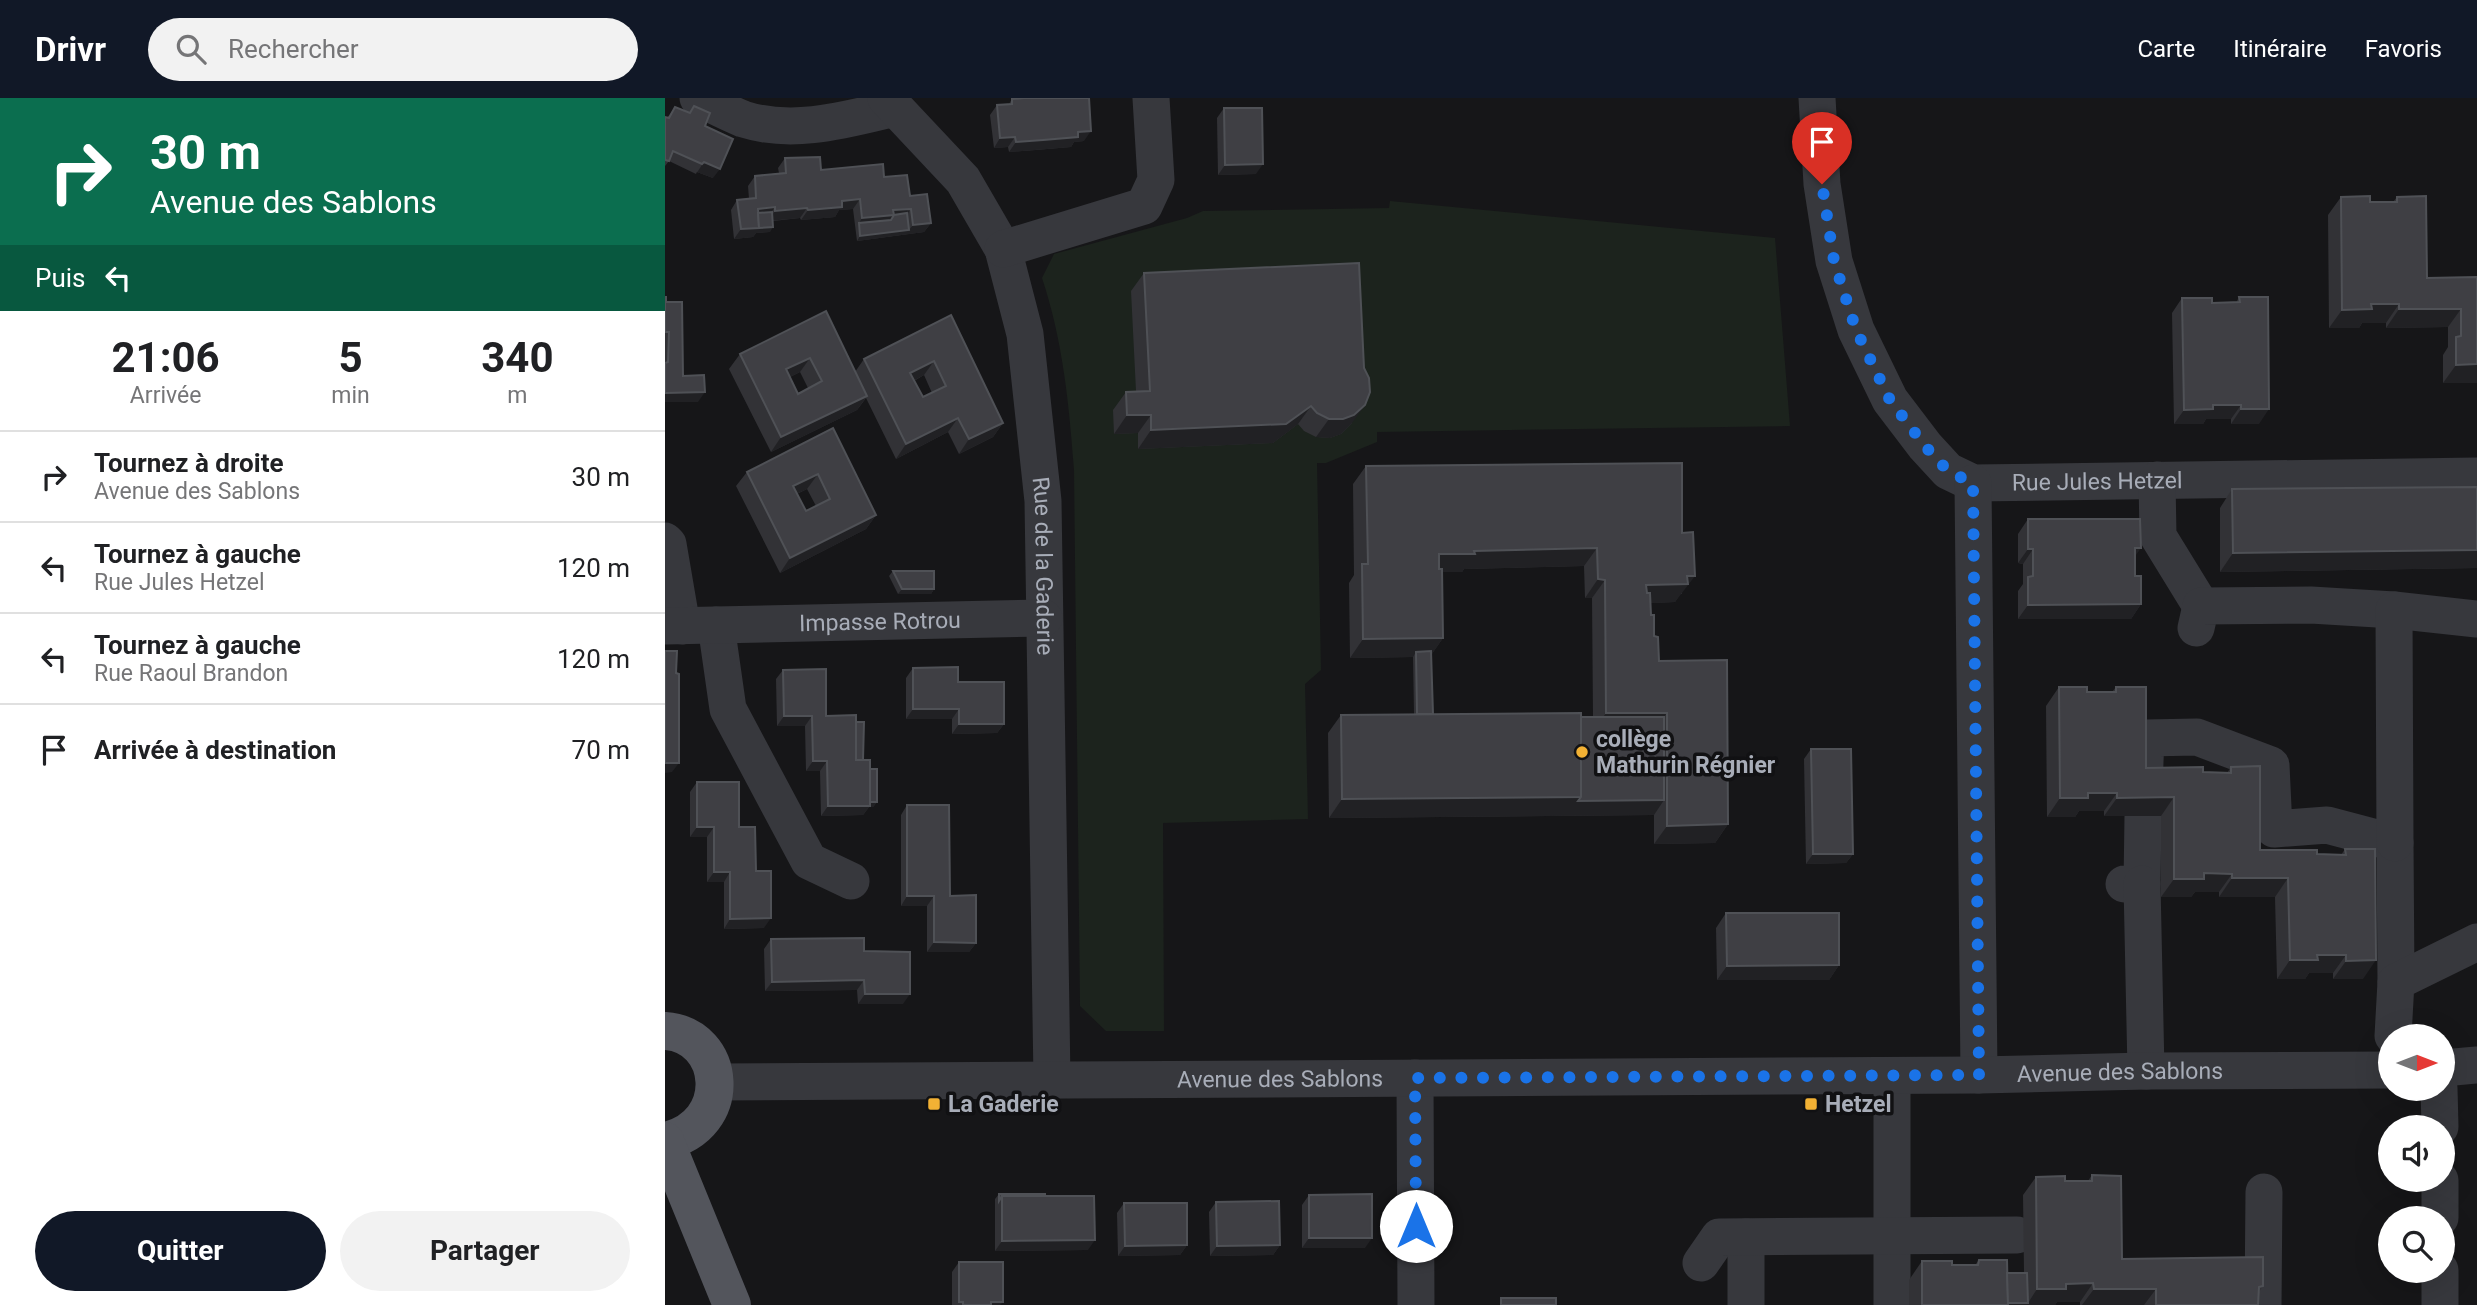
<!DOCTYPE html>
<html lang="fr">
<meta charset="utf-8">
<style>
body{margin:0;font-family:Roboto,sans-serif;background:#f2f2f2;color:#202124;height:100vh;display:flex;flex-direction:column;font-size:26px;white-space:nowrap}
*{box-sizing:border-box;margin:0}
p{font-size:23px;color:#757577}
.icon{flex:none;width:38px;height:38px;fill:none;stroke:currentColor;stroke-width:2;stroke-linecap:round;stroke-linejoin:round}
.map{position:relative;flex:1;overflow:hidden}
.side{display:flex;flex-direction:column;background:#fff;width:665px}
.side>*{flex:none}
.top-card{background:#0b6e4f;color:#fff;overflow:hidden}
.needle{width:46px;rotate:90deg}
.tools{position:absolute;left:1713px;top:926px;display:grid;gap:14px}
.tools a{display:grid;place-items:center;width:77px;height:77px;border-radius:50%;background:#fff;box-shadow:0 7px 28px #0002;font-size:35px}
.pin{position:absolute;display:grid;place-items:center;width:60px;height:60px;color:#fff;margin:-72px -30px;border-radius:50% 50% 50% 0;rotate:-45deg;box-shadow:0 0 7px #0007}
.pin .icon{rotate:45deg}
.me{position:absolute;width:77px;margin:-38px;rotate:0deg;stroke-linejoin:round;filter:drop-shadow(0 0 5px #0008)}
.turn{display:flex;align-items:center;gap:24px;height:147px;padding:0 35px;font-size:32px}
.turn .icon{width:91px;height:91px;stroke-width:2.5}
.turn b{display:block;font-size:49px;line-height:60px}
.then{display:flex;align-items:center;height:66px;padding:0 35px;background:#0003;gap:14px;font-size:26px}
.eta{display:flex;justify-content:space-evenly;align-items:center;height:119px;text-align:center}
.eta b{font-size:42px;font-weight:700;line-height:49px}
.action{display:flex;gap:14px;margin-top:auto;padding:14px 35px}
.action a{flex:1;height:80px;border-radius:42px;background:#111827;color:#fff;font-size:28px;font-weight:700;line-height:80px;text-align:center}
.action a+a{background:#f2f2f2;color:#202124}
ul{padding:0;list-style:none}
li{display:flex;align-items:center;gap:21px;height:91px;padding:0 35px;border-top:2px solid #e0e0e0}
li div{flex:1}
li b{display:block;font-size:26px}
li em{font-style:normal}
header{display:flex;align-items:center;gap:42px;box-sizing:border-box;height:98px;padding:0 35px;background:#111827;color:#fff}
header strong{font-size:33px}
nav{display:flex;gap:38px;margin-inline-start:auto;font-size:24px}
.search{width:490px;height:63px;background:#f2f2f2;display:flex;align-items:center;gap:18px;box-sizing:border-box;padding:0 24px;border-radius:38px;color:#757577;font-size:26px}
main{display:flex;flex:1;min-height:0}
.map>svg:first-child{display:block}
.green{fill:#1c231d}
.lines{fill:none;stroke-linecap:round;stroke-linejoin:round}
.minor{stroke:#37383d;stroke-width:37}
.major{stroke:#53555c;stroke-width:38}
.wall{fill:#323236;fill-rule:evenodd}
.shaded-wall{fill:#212124}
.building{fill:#3f3f44;stroke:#4f5156;stroke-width:2;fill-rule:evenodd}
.route{stroke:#1a73e8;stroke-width:12;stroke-dasharray:0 21.6}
.poi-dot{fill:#f2b134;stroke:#111113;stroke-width:2.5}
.labels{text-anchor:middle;stroke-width:7;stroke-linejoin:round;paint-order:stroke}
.street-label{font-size:23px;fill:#a8adb8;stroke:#111113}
.poi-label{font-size:23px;font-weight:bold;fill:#a8adb8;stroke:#111113;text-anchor:start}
</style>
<header>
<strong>Drivr</strong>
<div class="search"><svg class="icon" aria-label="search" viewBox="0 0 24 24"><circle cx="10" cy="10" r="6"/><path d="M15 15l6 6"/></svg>Rechercher</div>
<nav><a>Carte</a><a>Itinéraire</a><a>Favoris</a></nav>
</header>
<main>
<section class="side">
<div class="top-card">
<div class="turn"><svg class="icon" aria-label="right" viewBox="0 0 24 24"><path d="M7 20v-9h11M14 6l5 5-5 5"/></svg><div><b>30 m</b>Avenue des Sablons</div></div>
<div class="then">Puis<svg class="icon" aria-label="left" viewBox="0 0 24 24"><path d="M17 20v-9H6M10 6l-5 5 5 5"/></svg></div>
</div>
<div class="eta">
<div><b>21:06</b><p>Arrivée</p></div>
<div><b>5</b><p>min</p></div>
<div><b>340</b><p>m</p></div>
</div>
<ul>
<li><svg class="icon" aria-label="right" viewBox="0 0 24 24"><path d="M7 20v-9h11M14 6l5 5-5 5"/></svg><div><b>Tournez à droite</b><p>Avenue des Sablons</p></div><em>30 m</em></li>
<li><svg class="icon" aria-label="left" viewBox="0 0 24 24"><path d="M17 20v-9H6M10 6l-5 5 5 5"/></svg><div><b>Tournez à gauche</b><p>Rue Jules Hetzel</p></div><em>120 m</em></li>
<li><svg class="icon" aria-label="left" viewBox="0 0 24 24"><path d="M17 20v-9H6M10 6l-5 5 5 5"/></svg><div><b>Tournez à gauche</b><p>Rue Raoul Brandon</p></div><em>120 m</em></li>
<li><svg class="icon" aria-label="arrive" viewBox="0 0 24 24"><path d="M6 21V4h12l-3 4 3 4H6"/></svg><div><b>Arrivée à destination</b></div><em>70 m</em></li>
</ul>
<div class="action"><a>Quitter</a><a>Partager</a></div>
</section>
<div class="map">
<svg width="1812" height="1207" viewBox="0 0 1812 1207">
<rect width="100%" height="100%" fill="#161618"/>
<path class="green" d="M725,103L1110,140L1125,328L712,334V344L661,365H652L656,572L640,586L643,721L498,725L499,933H441L415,908L409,372C404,306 398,243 377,180L389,156L522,120L538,113L724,110Z"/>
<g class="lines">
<g class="minor">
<path d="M33,0C48,7 63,15 78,21C128,37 180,22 230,10"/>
<path id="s1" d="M221,0L298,82L338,151L360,236L378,403L387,982"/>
<path id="s2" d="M1152,0L1157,86L1169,163L1191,232L1225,302L1260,348L1283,373L1308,385L1812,378"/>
<polyline points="338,151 479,108 491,82 486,0"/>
<polyline points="1492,382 1493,438 1536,508"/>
<polyline points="1308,385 1314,977"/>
<polyline points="0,443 3,446 17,528"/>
<polyline points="51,527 63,611 144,763 186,783"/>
<path id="s3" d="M0,528L379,520"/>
<polyline points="1531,530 1536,508 1646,507 1729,512"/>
<polyline points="1479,688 1481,640 1532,639 1606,667 1609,731 1662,727 1730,745 1731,884"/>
<polyline points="1730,745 1729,512 1812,521"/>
<polyline points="1459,786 1477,786 1478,718"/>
<polyline points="1477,786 1481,973"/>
<polyline points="1728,938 1731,884 1812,844"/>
<polyline points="1778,970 1812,967"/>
<polyline points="1227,978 1227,1207"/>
<polyline points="750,980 751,1207"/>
<path id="s4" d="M50,984L1314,977L1481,973L1726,972"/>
<polyline points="1774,990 1775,1029"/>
<polyline points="1775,1082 1775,1120"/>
<polyline points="1081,1139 1081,1207"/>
<polyline points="1036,1165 1054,1139 1352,1137"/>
<polyline points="1775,1172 1775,1207"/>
<polyline points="1598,1207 1599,1094"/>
</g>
<g class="major">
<path d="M0,933C62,937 70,1028 0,1043"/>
<polyline points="0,1043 67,1207"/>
</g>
</g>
<g class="wall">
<polygon points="347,1 419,43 409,44 406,49 371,52 344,54 343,49 329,50 325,17 332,7 344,6"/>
<polygon points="29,8 40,28 48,80 32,74 31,76 4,63 0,68 0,19 2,20 10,9 24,15"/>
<polygon points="559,10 591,76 553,77 552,20"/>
<polygon points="120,60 156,72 219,79 245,98 266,125 259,134 192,143 188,111 174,112 170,119 136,122 135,120 108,123 105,134 91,135 88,139 69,141 66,112 72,102 84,101 83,88 90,78 114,75 113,70"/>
<polygon points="1676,99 1705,104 1728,104 1732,99 1762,180 1812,179 1812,285 1778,285 1778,257 1783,249 1783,229 1721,230 1721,225 1697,225 1694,230 1664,230 1663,117"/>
<polygon points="479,175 687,325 676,336 665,340 651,339 639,333 633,326 608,345 473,351 473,335 449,336 448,312 461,294 471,293 466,193"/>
<polygon points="0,199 18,278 33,304 0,304"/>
<polygon points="1574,199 1594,326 1566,326 1566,321 1541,321 1538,326 1509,326 1507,215 1517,200 1547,205 1571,205"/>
<path d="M161,213L190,274L199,261L286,217L338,325L328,339L294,356L283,334L231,361L201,300L192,312L106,354L64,271L75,256ZM135,274L143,290L133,296L125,279ZM259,277L267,295L258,299L249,283Z"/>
<path d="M168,330L211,417L201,431L115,475L71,388L82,374ZM142,391L151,408L141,413L132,396Z"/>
<path d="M1017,365V496H1015L1010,504L986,505V517L994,563L1063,726L1050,745L989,746V717L664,720L663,635L676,617L749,616L748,559L685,560L684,485L689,477L688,386L701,368ZM919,468L920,500H927L928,619L768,616L766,557L778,540L777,474H797L799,471Z"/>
<polygon points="1812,389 1812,470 1555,474 1555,410 1567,391"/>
<polygon points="1363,421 1470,458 1470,478 1476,506 1466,521 1353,521 1353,493 1358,486 1358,466 1353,465 1353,436"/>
<polygon points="228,473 269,491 266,496 233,496 224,478"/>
<polygon points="248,570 293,584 339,626 332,635 287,636 287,621 241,621 241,580"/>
<polygon points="118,572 161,618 191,624 198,662 205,671 212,704 208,709 204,709 198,717 156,718 155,673 141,673 140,628 112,628 111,581"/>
<polygon points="1394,589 1422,594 1447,594 1451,589 1481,670 1538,674 1562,675 1566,669 1595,752 1652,756 1676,757 1680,751 1698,881 1668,881 1668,875 1644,875 1640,881 1612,881 1610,799 1554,799 1554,794 1530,794 1526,799 1496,799 1496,718 1439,718 1439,713 1414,713 1410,719 1382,719 1381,608"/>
<polygon points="1146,651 1188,756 1181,765 1141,766 1139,661"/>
<polygon points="32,684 74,729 91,773 99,830 59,831 59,784 42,784 42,739 25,739 25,694"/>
<polygon points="242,707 285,798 311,845 304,854 262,854 262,808 236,808 236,717"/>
<polygon points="1061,815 1174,867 1164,882 1052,882 1051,830"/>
<polygon points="106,841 199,853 238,906 193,906 192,892 100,893 99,851"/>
<polygon points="1427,1077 1457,1161 1598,1188 1594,1194 1593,1207 1415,1207 1415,1204 1392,1204 1390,1207 1244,1207 1244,1182 1257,1163 1287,1167 1310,1167 1314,1162 1342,1175 1359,1175 1358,1097 1371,1079 1400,1083 1423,1083"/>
<polygon points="334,1096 380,1098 423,1152 330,1153 330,1101"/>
<polygon points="644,1097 700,1150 637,1150 637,1107"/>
<polygon points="551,1104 615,1147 608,1157 545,1158 544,1114"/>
<polygon points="459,1105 522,1147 515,1157 453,1158 452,1115"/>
<polygon points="294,1164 335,1207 287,1207 287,1174"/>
</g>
<g class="shaded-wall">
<polygon points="426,33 419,43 409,44 406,49 344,54 351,44"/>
<polygon points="350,39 343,49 329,50 335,40"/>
<polygon points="39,64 55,71 48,80 32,74 31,76"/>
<polygon points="598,66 591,76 553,77 560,67"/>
<polygon points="195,101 188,111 174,112 170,119 136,122 143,112 177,103"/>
<polygon points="110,109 103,119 90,120 93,111"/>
<polygon points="142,110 135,120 103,123 110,113"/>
<polygon points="246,111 239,120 194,125 197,120 228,112"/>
<polygon points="266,125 259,134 192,143 195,138 244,132 248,127"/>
<polygon points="108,129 105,134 91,135 88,139 69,141 76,131"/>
<polygon points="1706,206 1734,206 1721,225 1697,225 1694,230 1664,230 1677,212"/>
<polygon points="1734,211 1796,211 1783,229 1721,230"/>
<polygon points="145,260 135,274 111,286 121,271"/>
<polygon points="269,263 259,277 235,290 245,275"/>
<polygon points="1812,266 1812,285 1778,285 1791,267"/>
<polygon points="40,294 33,304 0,304 0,295"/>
<polygon points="202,298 192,312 106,354 116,339"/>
<polygon points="700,307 687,325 676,336 665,340 651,339 664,321"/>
<polygon points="1548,307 1576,307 1566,321 1541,321 1538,326 1509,326 1519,312"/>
<polygon points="646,308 633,326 608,345 473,351 486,332"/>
<polygon points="1576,311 1604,311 1594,326 1566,326"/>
<polygon points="462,317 486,317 473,335 449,336"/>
<polygon points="293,320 283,334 231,361 241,346"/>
<polygon points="338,325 328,339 294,356 304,341"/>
<polygon points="153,376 142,391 118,402 128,388"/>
<polygon points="211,417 201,431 115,475 125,460"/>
<polygon points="932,450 919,468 799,471 797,474 761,474 774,456 809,453"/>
<polygon points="1470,450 1476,450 1466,464"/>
<polygon points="1363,451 1368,451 1358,466 1353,465"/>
<polygon points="1812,452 1812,470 1555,474 1568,455"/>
<polygon points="1022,478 1030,478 1010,504 968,506 981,487"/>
<polygon points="933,481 940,482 927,500 920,500"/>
<polygon points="237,491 269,491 266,496 233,496"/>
<polygon points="1476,506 1466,521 1353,521 1363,507"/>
<polygon points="778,540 765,559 751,554 748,559 685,560 698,541"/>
<polygon points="248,611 294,611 287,621 241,621"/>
<polygon points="941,615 1002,615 989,633 928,634"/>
<polygon points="119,618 147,618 140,628 112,628"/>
<polygon points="294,626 339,626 332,635 287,636"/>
<polygon points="148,663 162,663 155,673 141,673"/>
<polygon points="0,665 14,665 7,674 0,675"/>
<polygon points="1423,695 1452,695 1439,713 1414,713 1410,719 1382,719 1395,700"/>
<polygon points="916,699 999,702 989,717 664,720 677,701"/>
<polygon points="1509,699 1496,718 1439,718 1452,700"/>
<polygon points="212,704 208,709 204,709 198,717 156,718 163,708"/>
<polygon points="1063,726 1050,745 989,746 1002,728"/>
<polygon points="32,729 49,729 42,739 25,739"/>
<polygon points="1148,756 1188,756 1181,765 1141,766"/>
<polygon points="49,774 65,774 59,784 42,784"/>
<polygon points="1539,775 1567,776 1554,794 1530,794 1526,799 1496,799 1509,781"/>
<polygon points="1567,780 1623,780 1610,799 1554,799"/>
<polygon points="242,798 269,798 262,808 236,808"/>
<polygon points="106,820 99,830 59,831 65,821"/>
<polygon points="269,844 311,845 304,854 262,854"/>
<polygon points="1652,857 1681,857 1668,875 1644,875 1640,881 1612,881 1625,862"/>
<polygon points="1711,862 1698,881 1668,881 1681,863"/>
<polygon points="1174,867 1164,882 1052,882 1062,868"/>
<polygon points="199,882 192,892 100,893 107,884"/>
<polygon points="200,896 245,896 238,906 193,906"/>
<polygon points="644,1140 707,1140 700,1150 637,1150"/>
<polygon points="430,1142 423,1152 330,1153 337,1143"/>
<polygon points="522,1147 515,1157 453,1158 460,1148"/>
<polygon points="615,1147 608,1157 545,1158 552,1148"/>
<polygon points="1428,1185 1415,1204 1392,1204 1390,1207 1332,1207 1333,1205 1363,1205 1372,1191 1401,1186"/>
<polygon points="1429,1191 1491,1191 1479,1207 1417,1207"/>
<polygon points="326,1204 338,1204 335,1207 324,1207"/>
</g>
<g class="building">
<polygon points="359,0 424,0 426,33 413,34 413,39 378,42 351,44 350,39 335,40 332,7 347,6 347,1"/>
<polygon points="29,8 45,15 40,28 68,41 55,71 39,64 37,66 8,53 4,63 0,62 0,19 4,20 10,9 25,15"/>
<polygon points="559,10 597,10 598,66 560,67"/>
<polygon points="155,59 156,72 218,66 219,79 242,77 245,98 262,96 266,125 248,127 246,111 228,112 229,117 197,120 195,101 177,103 177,109 143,112 142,110 110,113 110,109 93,111 94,130 76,131 72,102 91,100 90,78 121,75 120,60"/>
<polygon points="1705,98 1705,104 1732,104 1732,99 1761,98 1762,180 1812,179 1812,266 1791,267 1791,239 1796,238 1796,211 1734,211 1734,206 1706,206 1707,211 1677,212 1676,99"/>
<polygon points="107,114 108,129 94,130 93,115"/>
<polygon points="242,115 244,132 195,138 194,125 226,122 229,117"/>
<polygon points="694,165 699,270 704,280 705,294 700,307 689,317 678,321 664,321 652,315 646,308 621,326 486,332 486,317 462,317 461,294 485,293 479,175"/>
<polygon points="0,199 1,199 1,204 17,204 18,278 39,277 40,294 0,295 0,265 3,264 4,234 0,234"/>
<polygon points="1574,199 1603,199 1604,311 1576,311 1576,307 1548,307 1548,311 1519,312 1517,200 1547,200 1547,205 1575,204"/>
<path d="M161,213L202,298L116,339L75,256ZM145,260L157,283L133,296L121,271Z"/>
<path d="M286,217L338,325L304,341L293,320L241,346L199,261ZM269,263L281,288L258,299L245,275Z"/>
<path d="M168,330L211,417L125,460L82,374ZM153,376L165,401L141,413L128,388Z"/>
<polygon points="1017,365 1017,435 1028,434 1030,478 1022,478 1023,486 981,487 982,495 985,495 986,517 989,517 989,538 993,539 994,563 1062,562 1063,726 1002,728 1002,615 941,615 940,482 933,481 932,450 809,453 810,456 774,456 774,471 777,471 778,540 698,541 697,466 703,466 701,368"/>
<polygon points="1812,389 1812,452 1568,455 1567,391"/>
<polygon points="1363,421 1475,421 1476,450 1470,450 1470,478 1476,478 1476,506 1363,507 1363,479 1368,478 1368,451 1363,451"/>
<polygon points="228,473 269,473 269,491 237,491"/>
<polygon points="0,553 12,553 11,575 14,576 14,665 0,665"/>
<polygon points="766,553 768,616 752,616 751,554"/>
<polygon points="293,569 293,584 339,584 339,626 294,626 294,611 248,611 248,570"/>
<polygon points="161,571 161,618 191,617 191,662 205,662 205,708 163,708 162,663 148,663 147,618 119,618 118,572"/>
<polygon points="1394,589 1422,589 1422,594 1451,594 1451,589 1481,589 1481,670 1538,669 1538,674 1566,675 1566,669 1595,668 1595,752 1652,752 1652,756 1681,757 1680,751 1710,751 1711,862 1681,863 1681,857 1652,857 1653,862 1625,862 1623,780 1567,780 1567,776 1539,775 1539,781 1509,781 1509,699 1452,700 1452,695 1423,695 1423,700 1395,700"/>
<polygon points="916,615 916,699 677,701 676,617"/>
<polygon points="916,619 999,619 999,702 913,703 916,699"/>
<polygon points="191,624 199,624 198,662 191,662"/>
<polygon points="1146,651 1186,651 1188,756 1148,756"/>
<rect x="205" y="671" width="7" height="33"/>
<polygon points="32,684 74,684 74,729 90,729 91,773 106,773 106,820 65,821 65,774 49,774 49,729 32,729"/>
<polygon points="242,707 284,707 285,798 311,797 311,845 269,844 269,798 242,798"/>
<polygon points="1061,815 1174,815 1174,867 1062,868"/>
<polygon points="199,840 199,853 245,854 245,896 200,896 199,882 107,884 106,841"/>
<polygon points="1427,1077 1456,1078 1457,1161 1598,1159 1598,1188 1594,1189 1593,1207 1491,1207 1491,1191 1429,1191 1428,1185 1401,1186 1401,1191 1372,1191 1371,1079 1400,1078 1400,1083 1427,1083"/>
<polygon points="334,1096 380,1096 380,1098 337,1098 334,1103"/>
<polygon points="707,1096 707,1140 644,1140 644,1097"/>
<polygon points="337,1098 429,1098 430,1142 337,1143"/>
<polygon points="614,1103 615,1147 552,1148 551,1104"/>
<polygon points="459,1105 522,1105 522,1147 460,1148"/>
<polygon points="1314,1162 1342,1162 1343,1207 1257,1207 1257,1163 1287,1163 1287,1167 1313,1167"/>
<polygon points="294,1164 338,1164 338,1204 326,1204 326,1207 298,1207 298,1204 294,1204"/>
<polygon points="1342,1175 1362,1175 1363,1205 1343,1205"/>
<rect x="836" y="1200" width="55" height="7"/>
</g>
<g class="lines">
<polyline class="route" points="751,1128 750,980 1314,977 1308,385 1283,373 1260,348 1225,302 1191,232 1169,163 1157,86"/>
</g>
<g class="poi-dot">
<circle cx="917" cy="654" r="7"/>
<rect x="262" y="999" width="14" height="14" rx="3.5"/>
<rect x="1139" y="999" width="14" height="14" rx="3.5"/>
</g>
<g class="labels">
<g class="street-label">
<text dy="8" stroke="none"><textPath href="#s2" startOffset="558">Rue Jules Hetzel</textPath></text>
<text dy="8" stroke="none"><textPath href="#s1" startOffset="513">Rue de la Gaderie</textPath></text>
<text dy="8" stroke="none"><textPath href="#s3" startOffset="215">Impasse Rotrou</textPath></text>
<text dy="8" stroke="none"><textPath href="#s4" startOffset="1405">Avenue des Sablons</textPath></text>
<text dy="8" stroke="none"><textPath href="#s4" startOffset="565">Avenue des Sablons</textPath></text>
</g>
<g class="poi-label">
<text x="931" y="649">collège<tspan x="931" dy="26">Mathurin Régnier</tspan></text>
<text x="283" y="1014">La Gaderie</text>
<text x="1160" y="1014">Hetzel</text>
</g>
</g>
</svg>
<div class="tools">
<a><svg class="needle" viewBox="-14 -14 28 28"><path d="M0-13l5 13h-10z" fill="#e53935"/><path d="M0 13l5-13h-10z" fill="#757577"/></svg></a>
<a><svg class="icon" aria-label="sound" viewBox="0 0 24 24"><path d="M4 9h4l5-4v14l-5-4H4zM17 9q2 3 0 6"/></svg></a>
<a><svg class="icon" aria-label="search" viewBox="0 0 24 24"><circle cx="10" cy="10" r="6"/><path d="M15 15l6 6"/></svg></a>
</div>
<div class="pin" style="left:1157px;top:86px;background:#d93025"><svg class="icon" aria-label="arrive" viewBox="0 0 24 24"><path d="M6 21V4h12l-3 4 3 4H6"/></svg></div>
<svg class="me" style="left:751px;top:1128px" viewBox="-20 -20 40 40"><circle r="19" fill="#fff"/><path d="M0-13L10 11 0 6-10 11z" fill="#1a73e8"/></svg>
</div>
</main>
